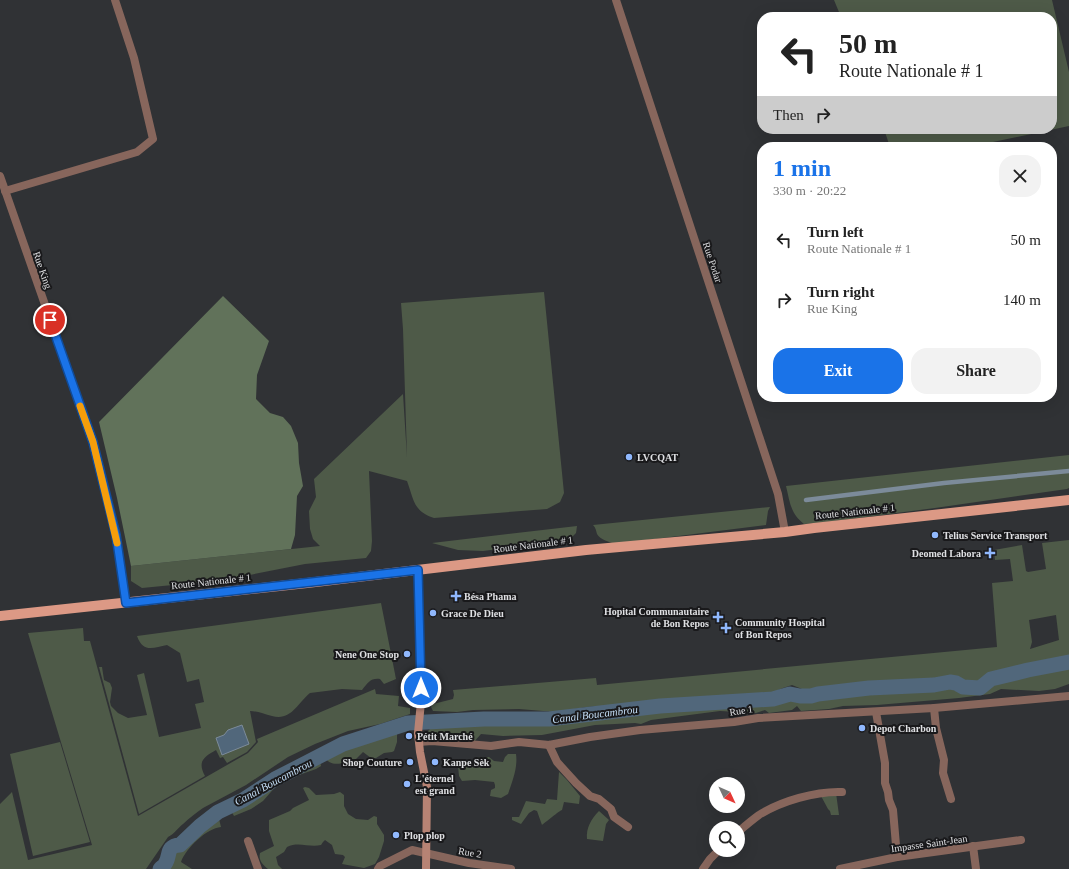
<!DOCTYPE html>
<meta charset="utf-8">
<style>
body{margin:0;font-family:Georgia,serif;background:#f2f2f2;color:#222;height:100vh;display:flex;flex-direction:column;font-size:15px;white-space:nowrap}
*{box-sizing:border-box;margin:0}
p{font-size:13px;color:#767676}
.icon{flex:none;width:22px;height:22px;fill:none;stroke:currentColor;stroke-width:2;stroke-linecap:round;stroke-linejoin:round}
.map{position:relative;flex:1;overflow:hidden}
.side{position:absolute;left:757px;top:142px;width:300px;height:260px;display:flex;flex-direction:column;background:#fff;border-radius:16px;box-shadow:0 4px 16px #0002}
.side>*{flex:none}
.hud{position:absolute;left:757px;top:12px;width:300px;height:122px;border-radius:16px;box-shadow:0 4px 16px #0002;background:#fff;color:#222;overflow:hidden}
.needle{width:26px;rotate:134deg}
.tools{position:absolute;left:709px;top:777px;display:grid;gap:8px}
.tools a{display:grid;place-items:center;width:36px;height:36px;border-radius:50%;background:#fff;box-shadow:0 4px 16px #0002;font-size:20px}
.pin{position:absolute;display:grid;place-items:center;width:34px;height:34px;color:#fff;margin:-17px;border:2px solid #fff;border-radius:50%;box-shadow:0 1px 4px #0007}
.me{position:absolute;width:44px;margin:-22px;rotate:0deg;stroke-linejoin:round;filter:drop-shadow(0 0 3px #0008)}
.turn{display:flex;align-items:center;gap:14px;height:84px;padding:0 16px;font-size:18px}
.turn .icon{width:52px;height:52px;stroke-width:2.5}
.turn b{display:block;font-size:28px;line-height:34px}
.then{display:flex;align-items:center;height:38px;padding:0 16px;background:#0003;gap:8px;font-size:15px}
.round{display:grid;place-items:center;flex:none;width:42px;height:42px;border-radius:16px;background:#f2f2f2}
.head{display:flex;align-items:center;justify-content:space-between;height:68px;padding:0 16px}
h1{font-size:24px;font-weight:700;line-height:30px;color:#1a73e8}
.primary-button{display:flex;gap:8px;margin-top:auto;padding:8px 16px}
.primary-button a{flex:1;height:46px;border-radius:16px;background:#1a73e8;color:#fff;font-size:16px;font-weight:700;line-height:46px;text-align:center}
.primary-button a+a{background:#f2f2f2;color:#222}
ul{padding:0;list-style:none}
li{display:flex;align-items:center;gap:12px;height:60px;padding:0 16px}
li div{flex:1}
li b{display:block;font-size:15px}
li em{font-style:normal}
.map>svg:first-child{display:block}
.green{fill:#4e5a48;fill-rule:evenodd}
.forest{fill:#61725a}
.water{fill:#51677b;stroke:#7c8b9a}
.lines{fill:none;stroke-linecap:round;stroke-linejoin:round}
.stream{stroke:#7c8b9a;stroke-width:4.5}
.canal{stroke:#51677b;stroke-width:15}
.street{stroke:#87665c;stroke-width:8}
.secondary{stroke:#b78374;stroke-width:8}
.primary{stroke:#dc9985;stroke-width:10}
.route-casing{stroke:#114b97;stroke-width:10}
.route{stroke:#1a73e8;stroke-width:7}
.slow{stroke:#f59e0b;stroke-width:7}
.poi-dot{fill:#90b8fd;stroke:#19191b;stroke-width:1.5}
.labels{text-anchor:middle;stroke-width:4;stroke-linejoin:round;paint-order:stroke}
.street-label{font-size:10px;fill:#dfe0e3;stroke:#19191b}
.poi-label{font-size:10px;font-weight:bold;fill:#dfe0e3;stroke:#19191b;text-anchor:start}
.water-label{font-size:11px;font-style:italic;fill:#c5dff7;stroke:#19191b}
</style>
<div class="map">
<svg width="1069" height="869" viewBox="0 0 1069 869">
<rect width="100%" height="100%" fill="#303235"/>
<g class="green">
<polygon points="834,0 1052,0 1069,72 1069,126 969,147 890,147 884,129 1052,129 1052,17 841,17"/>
<path d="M544,292L564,493L560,502L547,509L434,518C413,511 414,500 407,481L369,471L372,541L371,551L366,558L305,564L224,580L142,588L131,581V566L320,546L313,539L310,529L309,511L316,497L314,479L403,394L407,457L403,329L401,303Z"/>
<path d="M1069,455V488L1067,489L935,508L819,523L804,524C790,513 790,502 786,486Z"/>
<path d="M770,507L768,511L766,525L615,544C610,542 600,540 597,534C596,531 596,528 593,525Z"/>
<polygon points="577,526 576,533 569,540 483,551 458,550 432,543"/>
<path d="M1069,540V660L1006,673L985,678L977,683H967L956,680L937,679L905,684L844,687L829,690L802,689L792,685L783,688L767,695L587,707L555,712L519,709L473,710L457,712L433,711L431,707L433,704L453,699L454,695L453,690L596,678L597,685L997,647L992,583L1013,581L1010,559L995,560L994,550L1022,545L1026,571L1028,572L1046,569L1042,543ZM1056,615L1059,640L1030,649L1032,642L1029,620Z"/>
<path d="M381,603L396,679L384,684L380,679C370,678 368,683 362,690L342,689L310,693C297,704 291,721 272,716C264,714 257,711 250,711L256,742L247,752L227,763L223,757L220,758L216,750C204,757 197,761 205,776L139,814L99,667H102L104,680L110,683L112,688L110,702L111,706L118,713L128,718L147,715L137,675L144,673L159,737L201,728L195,704L204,702L199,679L187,682L180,653L167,645C153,648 143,653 137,636Z"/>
<path d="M83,628L84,641H90L138,816L248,753L258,742L257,739L375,689L376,694L399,696L398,706L410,708V714L380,724L348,731L315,744L288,757L246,785L203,808C196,813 189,818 183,824C177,829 174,834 168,837L146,869H0V804L12,792L28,860L92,845L28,633Z"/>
<polygon points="1066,664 1069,664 1069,684 1055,689 1039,691 1001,689 990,694 959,698 877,705 843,706 829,709 801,711 797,706 792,710 769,713 765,710 756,713 720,711 651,720 641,724 635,723 595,725 542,735 503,736 481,734 473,743 454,740 445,732 441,732 432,737 428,735 427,732 430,729 437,728 450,724 469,725 496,722 528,723 644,714 662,708 767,702 781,700 791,696 813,699 832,695 892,690 912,692 954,686 961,690 974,691 985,687 992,682 1033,671"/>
<path d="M401,723L406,724V726L397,731V742L394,751L392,752L384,753L376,758H371L363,752L356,759H351C340,767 323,766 323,749L344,739L384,729Z"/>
<polygon points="60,742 90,842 33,856 10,754"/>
<polygon points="316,754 320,761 321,766 316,769 285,780 277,785 263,801 251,809 234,816 228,805 231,802 270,777"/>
<path d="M508,754H516C518,768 512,782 508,794L501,798L490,796L491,790L495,788V785L494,782L475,780L462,781L459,776L458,766C464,764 470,765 476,762V757H489L494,761L503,762L505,757Z"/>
<path d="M559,772L567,780L580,796L579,804L564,802L562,810C559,811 546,822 542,825L537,811L534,810L529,813L521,824L512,820V817H519L526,801L545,804L547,799L557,800Z"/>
<path d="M305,787L309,788L316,795L334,794L340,792L344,795V806L348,814L356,819L368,820L374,816L377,817V824L384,835V841L379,857L375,864L364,868L342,864L345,857L343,855L335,854L332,845L325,840L323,842L321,845C309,848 299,841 287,847L284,852L276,857L278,865L282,869H268C263,865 258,860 260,853L274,846L269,831V820L290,811L293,808L309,800L303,788Z"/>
<polygon points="836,793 839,815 831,815 830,811 828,809 821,796"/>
<path d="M225,807L228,810L227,814L219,819L221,827C207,828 186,848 181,862L192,869H165L169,854L176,845L204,820Z"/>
<path d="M599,811L609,820L606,824L603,841L587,839C586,828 591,819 599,811Z"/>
</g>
<polygon class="forest" points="223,296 269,341 257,375 256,399 270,413 283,417 291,426 298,443 299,463 303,486 297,496 295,535 291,549 131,566 117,498 99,422"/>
<polygon class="water" points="242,725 249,744 222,755 216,738 224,735 228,730"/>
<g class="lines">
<polyline class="stream" points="806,500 944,483 1069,471"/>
<path class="canal" d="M160,869C162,867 164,866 165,864C171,856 165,846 180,845L200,826L218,812L243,800L275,779L343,744L408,723L484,719H549L660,706L773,699L790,694L800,696H811L818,694L869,688L934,685L950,682L956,683L963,687L980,688L991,679L1028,670L1069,662"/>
<g class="street">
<polyline points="616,0 778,494 785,532"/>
<polyline points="0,176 93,442 116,535 126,603"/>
<polyline points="5,191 137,152 153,139 134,58 115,0"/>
<polyline points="934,708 936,728 944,760 943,773 951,799"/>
<polyline points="876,712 885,763 885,783 888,792 889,800 893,810 897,857"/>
<polyline points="419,742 432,741 491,746 519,742 549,745 590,737 640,730 734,722 758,718 934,708 1069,696"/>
<polyline points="549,745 557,762 576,783 590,796 599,799 611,809 614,817 628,827"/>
<path d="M738,832C745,826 752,820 759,815C781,801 816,791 842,792"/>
<polyline points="248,841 258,869"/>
<polyline points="973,846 976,869"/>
<polyline points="378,869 380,866 412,850 469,863 511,869"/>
<polyline points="703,869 710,859 719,850"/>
<polyline points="840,869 897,857 1021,840"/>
</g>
<polyline class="secondary" points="418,570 421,702 418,733 420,752 427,787 426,869"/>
<polyline class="primary" points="0,616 307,583 586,550 785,532 814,528 1069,500"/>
</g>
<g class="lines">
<defs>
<polyline id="route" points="50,320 93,442 116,535 126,603 418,570 421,688"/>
</defs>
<use href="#route" class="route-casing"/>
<use href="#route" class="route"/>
<polyline class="slow" points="80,406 93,442 117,543"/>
</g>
<g class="poi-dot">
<circle cx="629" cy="457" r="4"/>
<circle cx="935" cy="535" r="4"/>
<path d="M988 547h4v4h4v4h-4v4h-4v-4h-4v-4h4z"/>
<path d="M454 590h4v4h4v4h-4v4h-4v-4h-4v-4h4z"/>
<circle cx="433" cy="613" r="4"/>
<path d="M716 611h4v4h4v4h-4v4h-4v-4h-4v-4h4z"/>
<path d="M724 622h4v4h4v4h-4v4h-4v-4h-4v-4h4z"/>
<circle cx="407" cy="654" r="4"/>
<circle cx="862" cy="728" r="4"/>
<circle cx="409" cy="736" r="4"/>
<circle cx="410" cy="762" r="4"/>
<circle cx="435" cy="762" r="4"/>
<circle cx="407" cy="784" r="4"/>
<circle cx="396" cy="835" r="4"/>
</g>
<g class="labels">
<g class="street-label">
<text transform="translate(713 262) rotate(72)" y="4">Rue Podar</text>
<text transform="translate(43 270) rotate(71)" y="4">Rue King</text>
<text transform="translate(855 511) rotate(-6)" y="4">Route Nationale # 1</text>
<text transform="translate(533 544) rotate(-7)" y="4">Route Nationale # 1</text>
<text transform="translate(211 581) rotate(-6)" y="4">Route Nationale # 1</text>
<text transform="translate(741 710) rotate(-9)" y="4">Rue 1</text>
<text transform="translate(929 843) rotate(-8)" y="4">Impasse Saint-Jean</text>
<text transform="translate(470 852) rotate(10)" y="4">Rue 2</text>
</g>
<g class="poi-label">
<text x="637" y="461">LVCQAT</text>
<text x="943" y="539">Telius Service Transport</text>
<text x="981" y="557" text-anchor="end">Deomed Labora</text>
<text x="464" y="600">Bésa Phama</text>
<text x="709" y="615" text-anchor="end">Hopital Communautaire<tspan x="709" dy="12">de Bon Repos</tspan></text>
<text x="441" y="617">Grace De Dieu</text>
<text x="735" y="626">Community Hospital<tspan x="735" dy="12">of Bon Repos</tspan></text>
<text x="399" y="658" text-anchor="end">Nene One Stop</text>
<text x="870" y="732">Depot Charbon</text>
<text x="417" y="740">Pétit Marché</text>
<text x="402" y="766" text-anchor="end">Shop Couture</text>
<text x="443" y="766">Kanpe Sèk</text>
<text x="415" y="782">L'éternel<tspan x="415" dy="12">est grand</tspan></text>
<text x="404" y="839">Plop plop</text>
</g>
<g class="water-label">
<text transform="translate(595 714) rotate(-7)" y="4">Canal Boucambrou</text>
<text transform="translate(273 782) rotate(-28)" y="4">Canal Boucambrou</text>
</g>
</g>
</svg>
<div class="tools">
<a><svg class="needle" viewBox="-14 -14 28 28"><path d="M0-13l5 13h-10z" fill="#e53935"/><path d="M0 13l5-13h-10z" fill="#767676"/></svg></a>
<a><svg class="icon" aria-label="search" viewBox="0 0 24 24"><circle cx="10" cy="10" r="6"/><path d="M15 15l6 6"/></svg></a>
</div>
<div class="pin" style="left:50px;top:320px;background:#d93025"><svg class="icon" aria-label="arrive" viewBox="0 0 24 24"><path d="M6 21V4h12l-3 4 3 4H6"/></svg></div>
<svg class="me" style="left:421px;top:688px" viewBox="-20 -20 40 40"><circle r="17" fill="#1a73e8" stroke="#fff" stroke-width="3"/><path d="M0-11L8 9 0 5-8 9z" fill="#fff"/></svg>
<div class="hud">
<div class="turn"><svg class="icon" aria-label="left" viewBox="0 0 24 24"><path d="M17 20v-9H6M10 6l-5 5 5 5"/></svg><div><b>50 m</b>Route Nationale # 1</div></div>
<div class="then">Then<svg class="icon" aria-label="right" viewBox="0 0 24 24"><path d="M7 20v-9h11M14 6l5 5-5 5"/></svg></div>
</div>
<section class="side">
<div class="head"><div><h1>1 min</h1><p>330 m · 20:22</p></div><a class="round"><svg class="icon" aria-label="close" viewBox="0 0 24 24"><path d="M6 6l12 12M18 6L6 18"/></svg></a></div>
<ul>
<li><svg class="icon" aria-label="left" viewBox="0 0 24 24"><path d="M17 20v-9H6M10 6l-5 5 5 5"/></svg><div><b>Turn left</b><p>Route Nationale # 1</p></div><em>50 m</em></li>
<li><svg class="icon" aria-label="right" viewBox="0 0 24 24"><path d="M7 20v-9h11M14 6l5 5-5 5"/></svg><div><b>Turn right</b><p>Rue King</p></div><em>140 m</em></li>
</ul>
<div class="primary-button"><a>Exit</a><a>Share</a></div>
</section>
</div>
